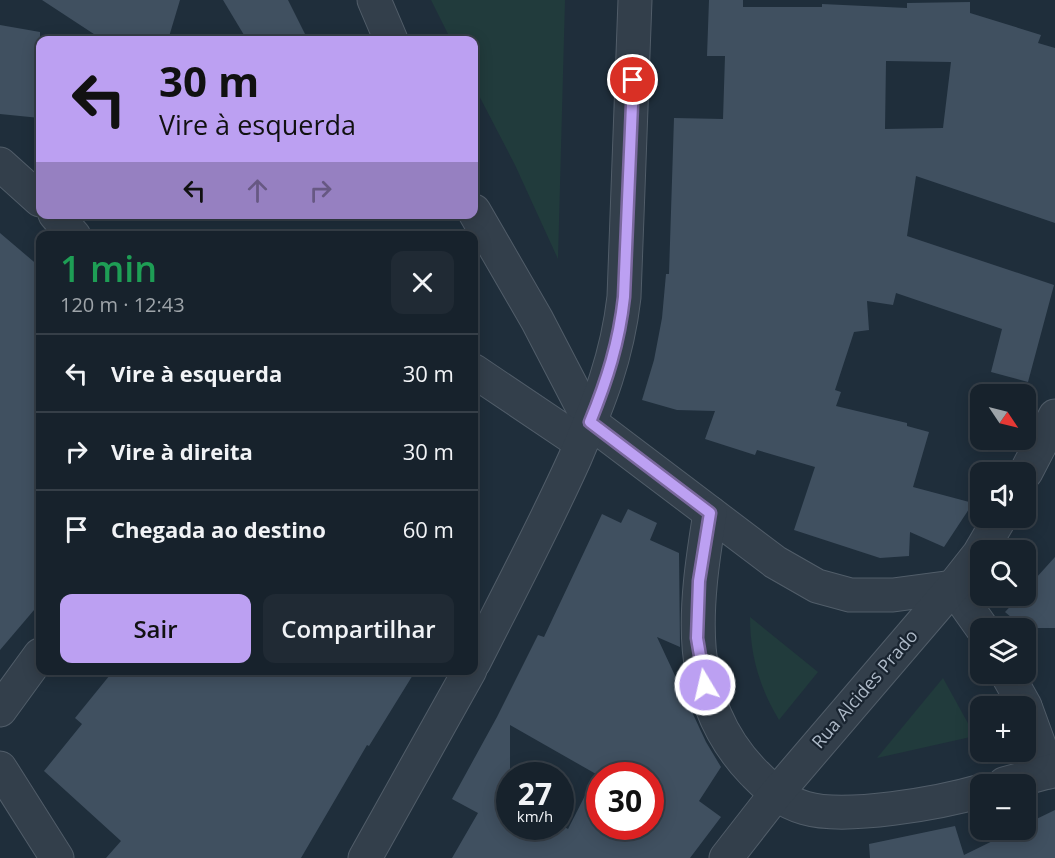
<!DOCTYPE html>
<html lang="pt">
<meta charset="utf-8">
<style>
body{margin:0;font-family:"Open Sans",sans-serif;background:#202a34;color:#f1f3f6;height:100vh;display:flex;flex-direction:column;font-size:22px;white-space:nowrap}
*{box-sizing:border-box;margin:0}
p{font-size:20px;color:#9ea4a9}
.icon{flex:none;width:33px;height:33px;fill:none;stroke:currentColor;stroke-width:2;stroke-linecap:round;stroke-linejoin:round}
.map{position:relative;flex:1;overflow:hidden}
.sheet{position:absolute;left:36px;top:231px;width:442px;height:444px;display:flex;flex-direction:column;background:#17222c;border-radius:12px;box-shadow:0 3px 15px #0003,0 0 0 2px #363f48}
.sheet>*{flex:none}
.guide{position:absolute;left:36px;top:36px;width:442px;height:183px;border-radius:12px;box-shadow:0 3px 15px #0003,0 0 0 2px #363f48;background:#bca0f2;color:#111;overflow:hidden}
.needle{width:39px;rotate:125deg}
.buttons{position:absolute;left:970px;top:384px;display:grid;gap:12px}
.buttons a{display:grid;place-items:center;width:66px;height:66px;border-radius:12px;background:#17222c;box-shadow:0 3px 15px #0003,0 0 0 2px #363f48;font-size:30px}
.speed{position:absolute;left:496px;top:762px;display:flex;gap:12px;font-size:30px;font-weight:700;text-align:center}
.speed>*{display:grid;place-content:center;width:78px;height:78px;border-radius:50%;background:#17222c;box-shadow:0 3px 15px #0003,0 0 0 2px #363f48;line-height:1}
.speed small{font-size:15px;font-weight:400}
.speed .limit{border:9px solid #d22;background:#fff;color:#111}
.pin{position:absolute;display:grid;place-items:center;width:51px;height:51px;color:#fff;margin:-26px;border:3px solid #fff;border-radius:50%;box-shadow:0 2px 6px #0007}
.me{position:absolute;width:66px;margin:-33px;rotate:351deg;stroke-linejoin:round;filter:drop-shadow(0 0 4px #0008)}
.turn{display:flex;align-items:center;gap:21px;height:126px;padding:0 24px;font-size:27px}
.turn .icon{width:78px;height:78px;stroke-width:2.5}
.turn b{display:block;font-size:42px;line-height:51px}
.lanes{display:flex;align-items:center;height:57px;padding:0 24px;background:#0003;justify-content:center;gap:30px;direction:ltr}
.lanes .off{opacity:.35}
.round{display:grid;place-items:center;flex:none;width:63px;height:63px;border-radius:12px;background:#202a34}
.head{display:flex;align-items:center;justify-content:space-between;height:102px;padding:0 24px}
h1{font-size:36px;font-weight:600;line-height:45px;color:#1e9e55}
.primary-button{display:flex;gap:12px;margin-top:auto;padding:12px 24px}
.primary-button a{flex:1;height:69px;border-radius:12px;background:#bca0f2;color:#111;font-size:24px;font-weight:600;line-height:69px;text-align:center}
.primary-button a+a{background:#202a34;color:#f1f3f6}
ul{padding:0;list-style:none}
li{display:flex;align-items:center;gap:18px;height:78px;padding:0 24px;border-top:2px solid #363f48}
li div{flex:1}
li b{display:block;font-size:22px}
li em{font-style:normal}
.map>svg:first-child{display:block}
.green{fill:#213b3c}
.building{fill:#405060;fill-rule:evenodd}
.lines{fill:none;stroke-linecap:round;stroke-linejoin:round}
.minor-casing{stroke:#515d69;stroke-width:35}
.minor{stroke:#333f4b;stroke-width:33}
.route-casing{stroke:#7a689d;stroke-width:15}
.route{stroke:#bca0f2;stroke-width:10}
.labels{text-anchor:middle;stroke-width:4.5;stroke-linejoin:round;paint-order:stroke}
.street-label{font-size:18px;fill:#aebac8;stroke:#192430}
</style>
<div class="map">
<svg width="1055" height="858" viewBox="0 0 1055 858">
<rect width="100%" height="100%" fill="#1f2e3b"/>
<g class="green">
<polygon points="431,0 565,0 558,259 515,165 474,86 474,40 451,40"/>
<path d="M750,617L818,672L779,720C759,687 750,654 750,617Z"/>
<polygon points="943,678 975,736 877,758"/>
</g>
<g class="building">
<polygon points="42,0 180,0 168,40 103,40"/>
<polygon points="223,0 288,0 308,40 247,40"/>
<path d="M709,0H743V7H822V4L907,8V3L970,2V13L1041,35L1038,43L1055,48V223L916,176L907,236L1054,285L1028,382L991,372L1002,329L896,293L893,305L867,301L869,330L854,332L835,390L841,392L836,406L907,423V426L929,432L913,487L973,503L944,547L910,532L909,556L880,558L794,530L815,467L757,450L755,455L705,439L715,411L677,410L642,400L654,360L662,318L666,274H669L674,118L723,119L725,56H707ZM886,61L951,62L943,128L885,129Z"/>
<polygon points="0,25 40,32 40,118 0,114"/>
<polygon points="0,233 40,267 40,603 0,650"/>
<path d="M628,509L657,523L650,540L679,553L680,647L657,637L706,742L721,767L699,801L721,817L690,858H452L478,813L452,799L497,717L538,635L544,637L602,514L621,523ZM510,725L596,774L568,829L561,825V826H510ZM600,776H651V826H600Z"/>
<polygon points="1055,557 1055,628 1024,628 1005,612 1020,596 1026,596 1026,589"/>
<polygon points="114,670 416,670 369,746 367,745 301,858 106,858 121,841 44,771 82,724 75,718"/>
<polygon points="1055,810 1055,858 870,858 869,844 955,826 964,855 1015,830 1026,830 1026,824"/>
</g>
<g class="lines">
<defs>
<g id="minor">
<polyline points="374,0 391,40"/>
<polyline points="0,164 40,200"/>
<polyline points="474,211 537,320 590,422 775,562 817,586 850,595 893,595 953,587 982,628"/>
<polyline points="55,214 74,236"/>
<polyline points="474,371 581,443"/>
<polyline points="1026,472 1055,416"/>
<path d="M710,513C695,606 682,698 753,772C770,789 781,801 805,808C845,820 940,803 981,791"/>
<path d="M474,662C508,595 544,527 575,458C599,402 617,358 624,297L635,0"/>
<polyline points="1007,674 1025,706"/>
<polyline points="1026,709 1049,772"/>
<polyline points="0,710 40,655"/>
<polyline points="0,768 57,858"/>
<polyline points="1004,784 1055,770"/>
<polyline points="365,858 470,670"/>
<polyline points="726,858 775,795 953,587 979,554 1000,518"/>
</g>
</defs>
<use href="#minor" class="minor-casing"/>
<use href="#minor" class="minor"/>
</g>
<g class="lines">
<defs>
<path id="route" d="M633,80L624,297C619,343 607,380 590,422L710,513L699,581L697,638L705,685"/>
</defs>
<use href="#route" class="route-casing"/>
<use href="#route" class="route"/>
</g>
<g class="labels">
<g class="street-label">
<text transform="translate(865 689) rotate(-49)" y="6">Rua Alcides Prado</text>
</g>
</g>
</svg>
<div class="buttons">
<a><svg class="needle" viewBox="-14 -14 28 28"><path d="M0-13l5 13h-10z" fill="#e53935"/><path d="M0 13l5-13h-10z" fill="#9ea4a9"/></svg></a>
<a><svg class="icon" aria-label="sound" viewBox="0 0 24 24"><path d="M4 9h4l5-4v14l-5-4H4zM17 9q2 3 0 6"/></svg></a>
<a><svg class="icon" aria-label="search" viewBox="0 0 24 24"><circle cx="10" cy="10" r="6"/><path d="M15 15l6 6"/></svg></a>
<a><svg class="icon" aria-label="layers" viewBox="0 0 24 24"><path d="M12 4l9 5-9 5-9-5zM3 14l9 5 9-5"/></svg></a>
<a>+</a>
<a>−</a>
</div>
<div class="speed"><div>27<small>km/h</small></div><div class="limit">30</div></div>
<div class="pin" style="left:633px;top:80px;background:#d93025"><svg class="icon" aria-label="arrive" viewBox="0 0 24 24"><path d="M6 21V4h12l-3 4 3 4H6"/></svg></div>
<svg class="me" style="left:705px;top:685px" viewBox="-20 -20 40 40"><circle r="17" fill="#bca0f2" stroke="#fff" stroke-width="3"/><path d="M0-11L8 9 0 5-8 9z" fill="#fff"/></svg>
<div class="guide">
<div class="turn"><svg class="icon" aria-label="left" viewBox="0 0 24 24"><path d="M17 20v-9H6M10 6l-5 5 5 5"/></svg><div><b>30 m</b>Vire à esquerda</div></div>
<div class="lanes"><svg class="icon" aria-label="left" viewBox="0 0 24 24"><path d="M17 20v-9H6M10 6l-5 5 5 5"/></svg><svg class="icon off" aria-label="ahead" viewBox="0 0 24 24"><path d="M12 20V5M6 11l6-6 6 6"/></svg><svg class="icon off" aria-label="right" viewBox="0 0 24 24"><path d="M7 20v-9h11M14 6l5 5-5 5"/></svg></div>
</div>
<section class="sheet">
<div class="head"><div><h1>1 min</h1><p>120 m · 12:43</p></div><a class="round"><svg class="icon" aria-label="close" viewBox="0 0 24 24"><path d="M6 6l12 12M18 6L6 18"/></svg></a></div>
<ul>
<li><svg class="icon" aria-label="left" viewBox="0 0 24 24"><path d="M17 20v-9H6M10 6l-5 5 5 5"/></svg><div><b>Vire à esquerda</b></div><em>30 m</em></li>
<li><svg class="icon" aria-label="right" viewBox="0 0 24 24"><path d="M7 20v-9h11M14 6l5 5-5 5"/></svg><div><b>Vire à direita</b></div><em>30 m</em></li>
<li><svg class="icon" aria-label="arrive" viewBox="0 0 24 24"><path d="M6 21V4h12l-3 4 3 4H6"/></svg><div><b>Chegada ao destino</b></div><em>60 m</em></li>
</ul>
<div class="primary-button"><a>Sair</a><a>Compartilhar</a></div>
</section>
</div>
